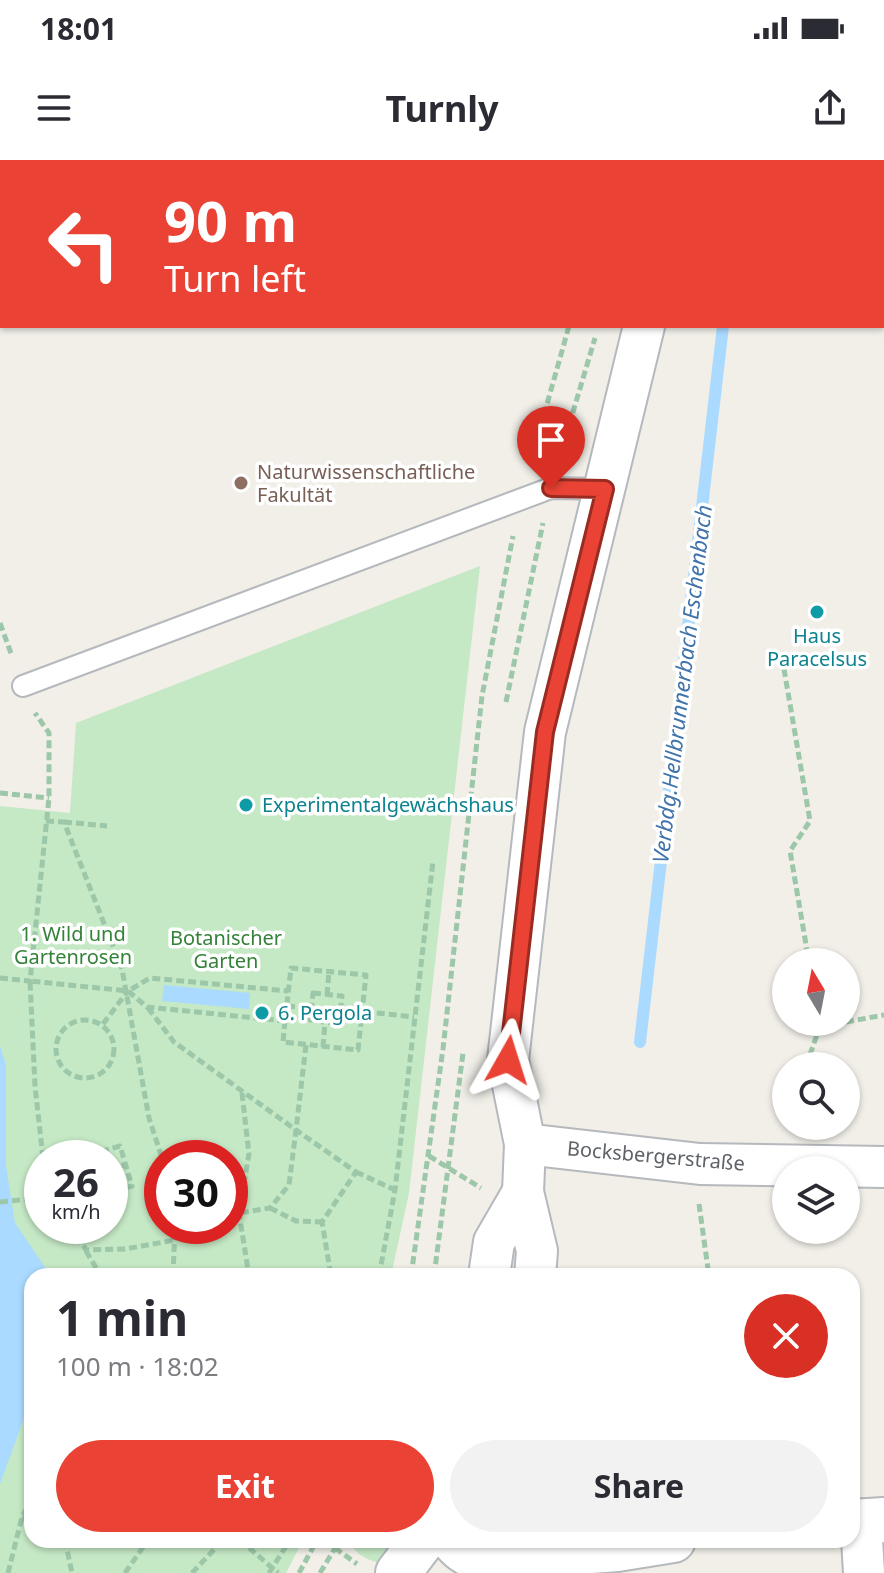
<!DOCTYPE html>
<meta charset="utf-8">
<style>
body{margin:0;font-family:"Noto Sans",sans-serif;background:#f2f2f3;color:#2b2b33;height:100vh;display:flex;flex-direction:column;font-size:30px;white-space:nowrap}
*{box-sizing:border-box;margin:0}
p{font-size:26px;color:#7c7c81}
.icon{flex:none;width:44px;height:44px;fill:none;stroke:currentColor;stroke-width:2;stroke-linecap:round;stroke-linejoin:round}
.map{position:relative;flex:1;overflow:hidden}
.side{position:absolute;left:24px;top:1108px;width:836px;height:280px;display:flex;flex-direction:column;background:#fff;border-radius:24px;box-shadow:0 2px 6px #0004}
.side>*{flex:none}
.top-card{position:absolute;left:0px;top:0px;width:884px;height:168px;box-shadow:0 2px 6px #0004;background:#ea4335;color:#fff;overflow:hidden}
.needle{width:52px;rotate:350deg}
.fabs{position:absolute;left:772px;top:788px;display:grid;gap:16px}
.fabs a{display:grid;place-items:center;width:88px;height:88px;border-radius:50%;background:#fff;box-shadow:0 2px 6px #0004;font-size:40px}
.speed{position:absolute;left:24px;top:980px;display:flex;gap:16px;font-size:40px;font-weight:700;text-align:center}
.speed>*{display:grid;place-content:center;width:104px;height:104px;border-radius:50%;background:#fff;box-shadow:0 2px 6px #0004;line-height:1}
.speed small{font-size:20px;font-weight:400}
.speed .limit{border:12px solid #d22;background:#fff;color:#111}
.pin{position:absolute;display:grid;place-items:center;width:68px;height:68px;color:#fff;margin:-82px -34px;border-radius:50% 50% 50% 0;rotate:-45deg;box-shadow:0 0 8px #0007}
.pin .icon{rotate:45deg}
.me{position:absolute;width:88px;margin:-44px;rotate:6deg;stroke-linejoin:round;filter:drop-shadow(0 0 6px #0008)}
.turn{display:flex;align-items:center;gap:28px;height:168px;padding:0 32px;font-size:36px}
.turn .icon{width:104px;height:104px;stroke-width:2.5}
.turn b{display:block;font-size:56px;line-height:68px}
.round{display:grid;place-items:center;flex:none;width:84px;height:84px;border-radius:42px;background:#f2f2f3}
.headline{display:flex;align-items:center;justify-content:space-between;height:136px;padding:0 32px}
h1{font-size:48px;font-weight:700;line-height:60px}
.action{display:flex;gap:16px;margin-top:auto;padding:16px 32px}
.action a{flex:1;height:92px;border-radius:48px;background:#ea4335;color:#fff;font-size:32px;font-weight:700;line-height:92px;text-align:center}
.action a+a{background:#f2f2f3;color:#2b2b33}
.status{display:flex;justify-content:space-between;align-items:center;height:56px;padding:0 40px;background:#fff;direction:ltr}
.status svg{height:22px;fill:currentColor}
header{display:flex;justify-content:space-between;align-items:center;height:104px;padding:0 32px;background:#fff;font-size:36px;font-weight:700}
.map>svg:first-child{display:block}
.green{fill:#c5e8c5;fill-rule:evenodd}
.water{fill:#aadaff}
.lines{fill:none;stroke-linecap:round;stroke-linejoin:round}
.stream{stroke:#aadaff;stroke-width:12}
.service-casing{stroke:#b5b8bc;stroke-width:24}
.minor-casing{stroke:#b5b8bc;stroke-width:44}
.tertiary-casing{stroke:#b5b8bc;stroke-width:48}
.path{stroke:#9cc7a9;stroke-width:5;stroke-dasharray:8 4;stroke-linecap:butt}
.service{stroke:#fff;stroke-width:20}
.minor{stroke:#fff;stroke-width:40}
.tertiary{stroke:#fff;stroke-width:44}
.route-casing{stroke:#982c22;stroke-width:20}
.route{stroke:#ea4335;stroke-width:14}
.education-dot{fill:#8d6e63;stroke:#fff;stroke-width:3}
.culture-dot{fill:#0f9aa8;stroke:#fff;stroke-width:3}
.labels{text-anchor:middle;stroke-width:7;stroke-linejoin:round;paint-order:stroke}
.education-label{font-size:20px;fill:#785e54;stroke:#fff;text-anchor:start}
.culture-label{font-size:20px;fill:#0d838f;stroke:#fff;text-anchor:start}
.park-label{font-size:20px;fill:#348238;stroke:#fff}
.street-label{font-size:20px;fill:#5f6368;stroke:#fff}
.water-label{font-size:22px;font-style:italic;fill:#4174aa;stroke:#fff}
</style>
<div class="status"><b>18:01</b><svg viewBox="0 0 49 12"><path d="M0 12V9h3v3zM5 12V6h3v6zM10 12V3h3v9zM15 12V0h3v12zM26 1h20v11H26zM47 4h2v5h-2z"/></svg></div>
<header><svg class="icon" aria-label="menu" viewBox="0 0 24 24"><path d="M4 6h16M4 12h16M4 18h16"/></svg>Turnly<svg class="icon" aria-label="share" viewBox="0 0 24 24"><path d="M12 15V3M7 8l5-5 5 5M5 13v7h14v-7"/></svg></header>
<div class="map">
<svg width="884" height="1413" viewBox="0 0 884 1413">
<rect width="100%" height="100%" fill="#f1efe8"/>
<g class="green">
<path d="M480,406L409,1033L391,1116H32V1380H303L286,1413H0V646L70,653L76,563ZM42,998H110V1066H42ZM162,998H230V1066H162Z"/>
<path d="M349,1380H402L384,1404C368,1401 355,1395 349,1380Z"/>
</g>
<g class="water">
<polygon points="164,825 250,833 249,849 162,841"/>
<polygon points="0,886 6,905 6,1006 15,1063 51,1116 32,1116 32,1236 0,1324"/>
</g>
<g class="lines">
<g class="stream">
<polyline points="742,2 743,0"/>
<polyline points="640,882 723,166"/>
</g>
<defs>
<polyline id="service" points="23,526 551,328 605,329"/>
<g id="minor">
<polyline points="681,2 682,0"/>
<polyline points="525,984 700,1004 884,1007"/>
<polyline points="489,1116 494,1082 523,1032"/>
<polyline points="535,1116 537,1091 523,1032 525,984 508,900 545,572 644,166"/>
<polyline points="861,1362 864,1413"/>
</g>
<g id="tertiary">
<polyline points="852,1362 884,1360"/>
<path d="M453,1380C473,1406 513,1408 532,1380"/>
<polyline points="514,1397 617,1389 673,1380"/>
<polyline points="398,1413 423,1380"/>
</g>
</defs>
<use href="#service" class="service-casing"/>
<use href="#minor" class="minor-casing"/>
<use href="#tertiary" class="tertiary-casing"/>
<g class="path">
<polyline points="608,2 608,0"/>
<polyline points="559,299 595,178"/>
<polyline points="531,301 569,166"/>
<polyline points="0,463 12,496"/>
<polyline points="784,509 810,661 790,691 809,802"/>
<polyline points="506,542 543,363"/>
<polyline points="0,633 49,638"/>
<polyline points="46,661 64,662 122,809 149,958 162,998"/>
<polyline points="64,662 107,666"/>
<polyline points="0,818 30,821 49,638 49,573 35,553"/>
<polygon points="313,833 342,836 339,864 310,860"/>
<polyline points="327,835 329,812"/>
<polyline points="287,846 312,848"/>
<polyline points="148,848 174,882 296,970 289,1025 270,1048 239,1053 230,1050"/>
<polyline points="341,849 414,857"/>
<circle cx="85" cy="889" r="29"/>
<polyline points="285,861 283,882 358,890 366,815 291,808 285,861 147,847 128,831 150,818 288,831"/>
<polyline points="820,862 820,866 845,862"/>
<polyline points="846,862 884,855"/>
<polyline points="103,864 127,832"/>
<polyline points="306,885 296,970 356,1012 322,1062 331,1116"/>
<polyline points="323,887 325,862"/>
<polyline points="806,906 820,866"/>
<polyline points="242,933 249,994 239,1053 249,1116"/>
<polyline points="429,996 481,1028"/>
<polyline points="43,998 35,926 30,821 128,831"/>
<polyline points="78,998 120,986 132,1026 110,1032"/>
<polyline points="110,1009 125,1005"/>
<polyline points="356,1012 395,1030"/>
<polyline points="0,1042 42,1038"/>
<polyline points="699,1044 709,1116"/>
<polyline points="270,1048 296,1061 322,1062"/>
<polyline points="70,1066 86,1090 125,1089 175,1080"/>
<polyline points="86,1091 101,1116"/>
<polyline points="173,1116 175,1066"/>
<polyline points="379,1116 395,1030 433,701"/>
<polyline points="411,1116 443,889 482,536 513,376"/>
<polyline points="434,1116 463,893"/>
<polyline points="22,1357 32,1363"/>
<polyline points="65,1380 72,1413"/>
<polyline points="240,1380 278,1413"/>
<polyline points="335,1388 357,1404"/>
<polyline points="8,1413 22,1357 32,1339"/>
<polyline points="125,1413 148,1380"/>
<polyline points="192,1413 223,1380"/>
<polyline points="269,1413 290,1380"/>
<polyline points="299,1413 317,1380"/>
<polyline points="320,1413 340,1380"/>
</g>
<use href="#service" class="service"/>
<use href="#minor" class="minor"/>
<use href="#tertiary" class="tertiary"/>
</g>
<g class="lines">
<defs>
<polyline id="route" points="508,900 545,572 605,329 551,328"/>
</defs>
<use href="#route" class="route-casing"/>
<use href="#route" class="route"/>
</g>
<circle class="education-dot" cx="241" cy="323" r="8"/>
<g class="culture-dot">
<circle cx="817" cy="452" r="8"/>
<circle cx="246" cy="645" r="8"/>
<circle cx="262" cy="853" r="8"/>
</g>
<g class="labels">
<g class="education-label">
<text x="257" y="319">Naturwissenschaftliche<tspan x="257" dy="23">Fakultät</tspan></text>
</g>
<g class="culture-label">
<text x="817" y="483" text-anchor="middle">Haus<tspan x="817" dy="23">Paracelsus</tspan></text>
<text x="262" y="652">Experimentalgewächshaus</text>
<text x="278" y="860">6. Pergola</text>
</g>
<g class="park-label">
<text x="73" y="781">1. Wild und<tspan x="73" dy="23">Gartenrosen</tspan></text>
<text x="226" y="785">Botanischer<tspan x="226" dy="23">Garten</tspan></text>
</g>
<g class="street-label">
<text transform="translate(656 996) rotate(5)" y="7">Bocksbergerstraße</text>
</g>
<g class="water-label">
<text transform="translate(682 524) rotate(-83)" y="8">Verbdg.Hellbrunnerbach Eschenbach</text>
</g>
</g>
</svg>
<div class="fabs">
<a><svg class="needle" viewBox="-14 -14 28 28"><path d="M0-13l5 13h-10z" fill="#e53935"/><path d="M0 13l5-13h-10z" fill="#7c7c81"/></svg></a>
<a><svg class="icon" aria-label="search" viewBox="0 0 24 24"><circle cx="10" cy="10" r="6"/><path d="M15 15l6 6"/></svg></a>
<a><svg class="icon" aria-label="layers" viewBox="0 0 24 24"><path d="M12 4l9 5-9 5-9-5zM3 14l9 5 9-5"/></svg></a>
</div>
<div class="speed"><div>26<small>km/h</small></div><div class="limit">30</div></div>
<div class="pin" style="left:551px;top:328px;background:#d93025"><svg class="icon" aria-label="arrive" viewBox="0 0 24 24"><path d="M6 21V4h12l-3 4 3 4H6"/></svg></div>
<svg class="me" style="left:508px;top:900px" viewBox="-20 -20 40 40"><path d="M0-17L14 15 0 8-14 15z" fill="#ea4335" stroke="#fff" stroke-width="4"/></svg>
<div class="top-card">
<div class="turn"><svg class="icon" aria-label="left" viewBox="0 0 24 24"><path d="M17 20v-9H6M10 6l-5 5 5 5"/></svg><div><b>90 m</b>Turn left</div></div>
</div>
<section class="side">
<div class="headline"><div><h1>1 min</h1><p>100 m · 18:02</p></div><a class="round" style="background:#d93025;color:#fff"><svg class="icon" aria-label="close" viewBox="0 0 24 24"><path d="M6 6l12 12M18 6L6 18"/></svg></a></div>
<div class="action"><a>Exit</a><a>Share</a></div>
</section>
</div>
